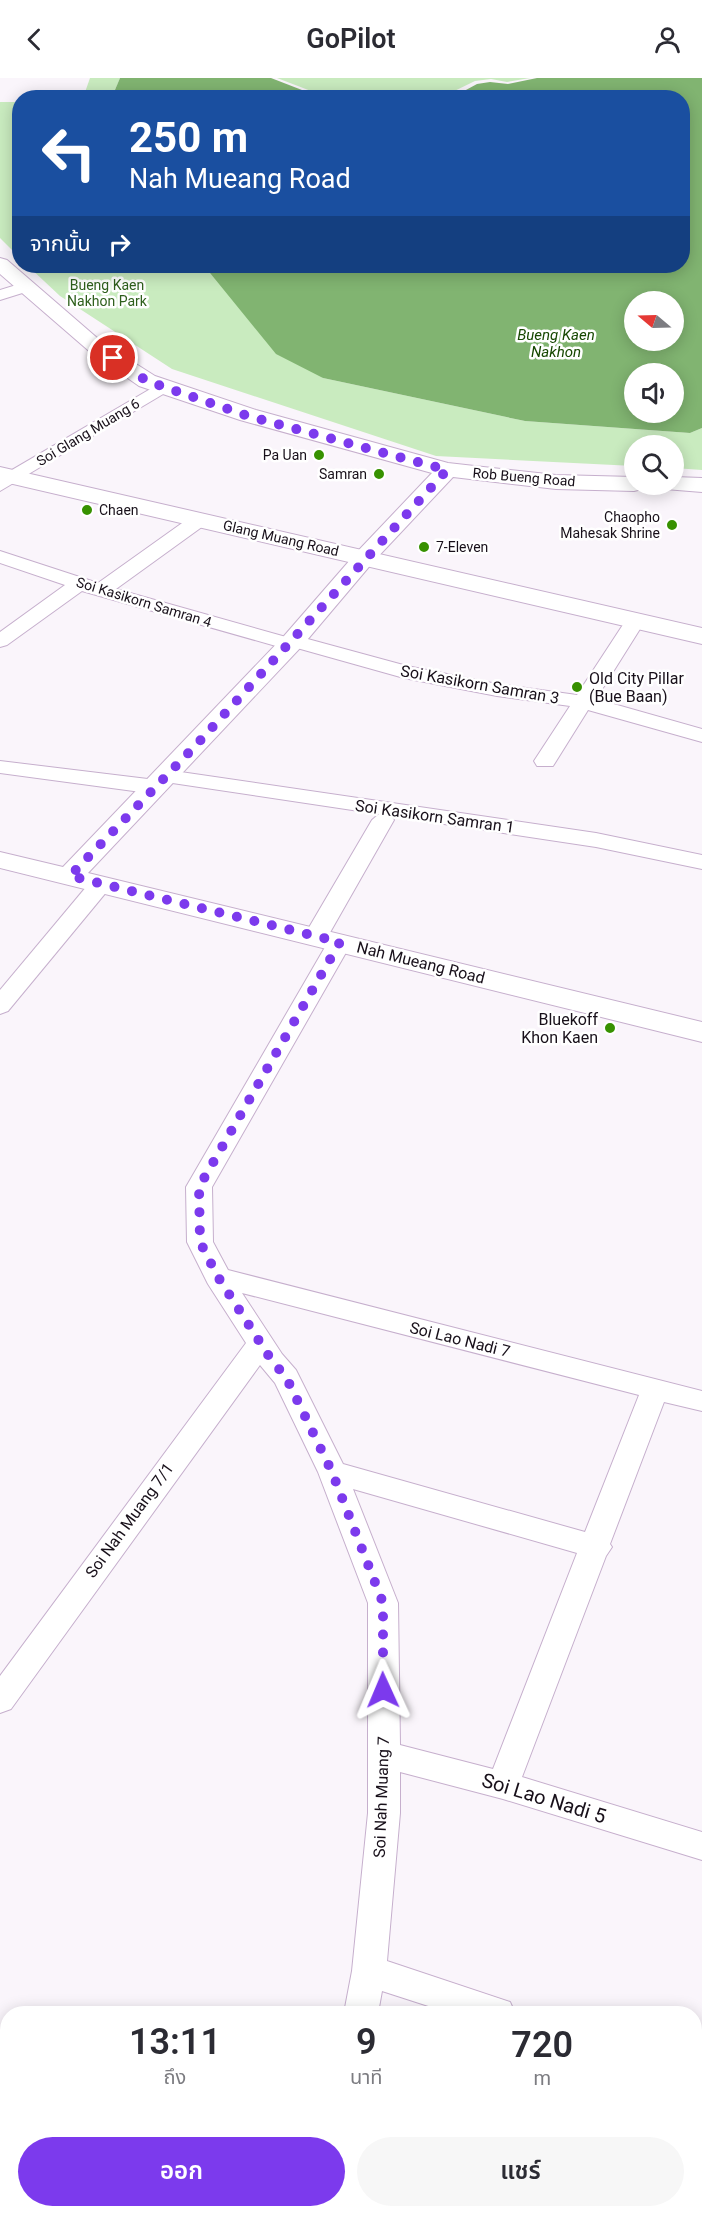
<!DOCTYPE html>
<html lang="th">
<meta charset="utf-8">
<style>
body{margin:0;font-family:Roboto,"Noto Sans Thai",sans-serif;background:#f7f7f7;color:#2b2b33;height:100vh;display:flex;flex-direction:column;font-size:22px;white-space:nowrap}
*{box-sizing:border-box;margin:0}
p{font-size:20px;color:#7c7c81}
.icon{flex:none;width:33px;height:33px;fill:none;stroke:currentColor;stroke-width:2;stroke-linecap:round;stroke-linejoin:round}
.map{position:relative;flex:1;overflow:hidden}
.sheet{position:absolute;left:0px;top:1928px;width:702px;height:212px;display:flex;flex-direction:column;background:#fff;border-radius:24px 24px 0 0;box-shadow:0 3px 15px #0003}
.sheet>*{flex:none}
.top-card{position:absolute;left:12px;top:12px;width:678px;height:183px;border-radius:24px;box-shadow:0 3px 15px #0003;background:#1a4fa0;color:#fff;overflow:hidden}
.needle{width:39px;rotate:289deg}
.tools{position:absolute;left:624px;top:213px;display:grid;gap:12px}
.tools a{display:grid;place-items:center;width:60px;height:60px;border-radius:50%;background:#fff;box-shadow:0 3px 15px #0003;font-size:30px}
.pin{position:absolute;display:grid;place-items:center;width:51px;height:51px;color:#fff;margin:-26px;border:3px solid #fff;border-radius:50%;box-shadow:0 2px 6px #0007}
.me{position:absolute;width:66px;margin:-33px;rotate:359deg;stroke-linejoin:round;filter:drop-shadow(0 0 4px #0008)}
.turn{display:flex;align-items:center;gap:21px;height:126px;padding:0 18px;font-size:27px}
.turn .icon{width:78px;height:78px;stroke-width:2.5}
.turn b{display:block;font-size:42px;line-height:51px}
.then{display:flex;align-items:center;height:57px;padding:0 18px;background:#0003;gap:12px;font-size:22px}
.eta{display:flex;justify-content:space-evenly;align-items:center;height:102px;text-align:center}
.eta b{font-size:36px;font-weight:600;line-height:42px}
.primary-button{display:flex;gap:12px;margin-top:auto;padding:12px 18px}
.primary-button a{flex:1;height:69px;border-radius:36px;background:#7c3aed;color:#fff;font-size:24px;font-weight:600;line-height:69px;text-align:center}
.primary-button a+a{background:#f7f7f7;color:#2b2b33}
header{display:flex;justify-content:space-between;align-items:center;height:78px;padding:0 18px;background:#fff;font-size:27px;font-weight:600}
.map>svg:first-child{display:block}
.green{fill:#c9ebbf}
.water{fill:#81b471;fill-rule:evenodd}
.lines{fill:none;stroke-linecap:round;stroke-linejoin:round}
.minor-casing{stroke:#c6afcd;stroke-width:2}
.tertiary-casing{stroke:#c6afcd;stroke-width:2}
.secondary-casing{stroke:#c6afcd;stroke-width:2}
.minor{fill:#fff;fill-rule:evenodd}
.tertiary{fill:#fff;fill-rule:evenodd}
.secondary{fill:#fff;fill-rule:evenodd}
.route{stroke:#7c3aed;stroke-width:10;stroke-dasharray:0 18}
.poi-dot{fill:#379100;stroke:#fff;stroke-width:2}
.labels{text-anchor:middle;stroke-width:5;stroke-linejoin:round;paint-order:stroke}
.far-park-label{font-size:14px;fill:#2e5f1c;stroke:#fff}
.far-street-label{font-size:14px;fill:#18101a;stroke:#fff}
.far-poi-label{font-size:14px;fill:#18101a;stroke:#fff;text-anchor:end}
.far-water-label{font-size:15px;font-style:italic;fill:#164700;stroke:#fff}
.poi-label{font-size:16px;fill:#18101a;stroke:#fff;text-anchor:start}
.street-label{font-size:16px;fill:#18101a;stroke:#fff}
.near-street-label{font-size:20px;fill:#18101a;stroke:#fff}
</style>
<header><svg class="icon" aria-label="back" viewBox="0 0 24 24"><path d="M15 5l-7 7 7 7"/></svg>GoPilot<svg class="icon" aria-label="person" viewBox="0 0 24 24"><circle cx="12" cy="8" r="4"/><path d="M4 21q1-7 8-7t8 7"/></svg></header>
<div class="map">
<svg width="702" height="2138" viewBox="0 0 702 2138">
<rect width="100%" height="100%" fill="#faf5fb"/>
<g class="green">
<polygon points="90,0 120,0 112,19 83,20"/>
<polygon points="277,0 530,0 507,4 491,1 475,3 440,20 338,19 324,18"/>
<polygon points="0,24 19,24 19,179 0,160"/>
<polygon points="28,188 206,188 323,300 525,343 690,355 702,350 702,392 674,390 674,368 634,368 634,388 436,378 172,291 60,218"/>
</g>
<g class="water">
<polygon points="120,0 271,0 320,19 112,19"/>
<path d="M537,0H702V350L690,355L525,343L323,300L276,276L206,190V188H682V20L453,19L477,6L490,4L508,6ZM634,224H674V262H634ZM634,296H674V334H634Z"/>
</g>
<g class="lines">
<defs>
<g id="minor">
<polygon points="26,204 34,209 32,212 0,222 0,212"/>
<polygon points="164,303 173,308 170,312 0,413 0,399"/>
<polygon points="199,436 206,438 208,442 206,446 116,511 286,559 293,557 407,588 497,606 577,617 628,539 642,539 645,543 596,621 702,651 702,664 588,632 553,688 537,688 534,683 570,628 497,618 404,600 297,570 283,570 82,513 7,567 0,569 0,554 65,507 0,485 0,473 98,505 192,438"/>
<polygon points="0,683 156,702 164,704 167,709 164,714 156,716 0,695"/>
<polygon points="167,692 596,755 702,777 702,791 596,769 391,738 394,742 328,858 324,863 308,863 304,858 372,742 379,736 159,703 156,698 159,693"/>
<polygon points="100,800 108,802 111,807 108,812 8,933 0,936 0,912 92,802"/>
<path d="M340,857L348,859L352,864L212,1109L213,1164L228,1192L702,1313V1333L664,1324L610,1466L612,1469L606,1478L522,1699L702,1754V1782L503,1721L400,1694V1735L387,1883L510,1924L515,1935H450L382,1913L378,1935H344L352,1893L368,1735V1525L318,1394L275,1305L260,1287L11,1631L0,1635V1598L246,1265L208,1206L187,1164L186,1109L328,864L332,859ZM242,1215L639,1317L585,1454L343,1386L296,1292L282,1276ZM353,1411L577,1475L493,1691L400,1667L398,1525Z"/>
<polygon points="694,1983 702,1986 702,2018 694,2016"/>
<polygon points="305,2132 341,2132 339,2138 303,2138"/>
</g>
<g id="tertiary">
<polygon points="0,180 7,182 103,265 155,298 256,332 448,385 556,397 634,399 634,406 645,406 642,411 634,413 556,411 453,399 373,484 302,568 88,795 702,944 702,964 0,790 0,774 63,789 284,558 357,474 432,395 240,342 139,308 89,273 0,196"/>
<polygon points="674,399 702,400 702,414 665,411 662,406 674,406"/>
</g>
<polygon id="secondary" points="0,389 702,550 702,566 0,403"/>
</defs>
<use href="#minor" class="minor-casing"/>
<use href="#tertiary" class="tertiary-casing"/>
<use href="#secondary" class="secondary-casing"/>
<use href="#minor" class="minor"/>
<use href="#tertiary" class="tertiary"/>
<use href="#secondary" class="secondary"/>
</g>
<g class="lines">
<polyline class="route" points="113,280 147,303 248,338 447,392 198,665 70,798 340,864 199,1109 200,1164 218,1199 272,1283 286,1299 332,1394 383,1525 383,1612"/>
</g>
<g class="poi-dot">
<circle cx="319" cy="377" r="6"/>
<circle cx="379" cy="396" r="6"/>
<circle cx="87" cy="432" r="6"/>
<circle cx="672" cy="447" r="6"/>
<circle cx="424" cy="469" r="6"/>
<circle cx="577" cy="609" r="6"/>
<circle cx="610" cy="950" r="6"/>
</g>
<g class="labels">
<g class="far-park-label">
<text x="107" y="212">Bueng Kaen<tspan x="107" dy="16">Nakhon Park</tspan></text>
</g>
<g class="far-street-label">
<text transform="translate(88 354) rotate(-31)" y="5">Soi Glang Muang 6</text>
<text transform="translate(524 399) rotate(5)" y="5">Rob Bueng Road</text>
<text transform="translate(281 460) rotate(13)" y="5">Glang Muang Road</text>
<text transform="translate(144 524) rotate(17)" y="5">Soi Kasikorn Samran 4</text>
</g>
<g class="far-poi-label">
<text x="307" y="382">Pa Uan</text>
<text x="367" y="401">Samran</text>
<text x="99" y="437" text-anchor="start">Chaen</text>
<text x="660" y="444">Chaopho<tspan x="660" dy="16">Mahesak Shrine</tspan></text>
<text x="436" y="474" text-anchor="start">7-Eleven</text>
</g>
<g class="far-water-label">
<text x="556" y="262">Bueng Kaen<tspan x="556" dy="17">Nakhon</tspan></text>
</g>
<g class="poi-label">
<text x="589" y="606">Old City Pillar<tspan x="589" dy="18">(Bue Baan)</tspan></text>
<text x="598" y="947" text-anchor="end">Bluekoff<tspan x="598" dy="18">Khon Kaen</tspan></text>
</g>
<g class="street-label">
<text transform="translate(480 606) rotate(10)" y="6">Soi Kasikorn Samran 3</text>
<text transform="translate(435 738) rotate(8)" y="6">Soi Kasikorn Samran 1</text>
<text transform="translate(421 884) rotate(14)" y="6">Nah Mueang Road</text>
<text transform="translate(460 1261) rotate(14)" y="6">Soi Lao Nadi 7</text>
<text transform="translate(129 1442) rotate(-54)" y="6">Soi Nah Muang 7/1</text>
<text transform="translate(381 1719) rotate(-88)" y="6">Soi Nah Muang 7</text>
</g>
<g class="near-street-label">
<text transform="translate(544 1720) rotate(17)" y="7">Soi Lao Nadi 5</text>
</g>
</g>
</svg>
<div class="tools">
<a><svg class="needle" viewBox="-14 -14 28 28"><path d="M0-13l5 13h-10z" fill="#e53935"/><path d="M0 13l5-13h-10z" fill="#7c7c81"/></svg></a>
<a><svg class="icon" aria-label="sound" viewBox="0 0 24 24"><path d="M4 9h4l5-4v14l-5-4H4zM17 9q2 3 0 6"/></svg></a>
<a><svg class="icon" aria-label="search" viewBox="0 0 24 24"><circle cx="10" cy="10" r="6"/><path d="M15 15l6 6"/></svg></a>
</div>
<div class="pin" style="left:113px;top:280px;background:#d93025"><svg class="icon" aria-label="arrive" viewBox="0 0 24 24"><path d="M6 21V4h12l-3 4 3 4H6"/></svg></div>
<svg class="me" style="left:383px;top:1612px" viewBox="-20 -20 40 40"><path d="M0-17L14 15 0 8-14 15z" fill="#7c3aed" stroke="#fff" stroke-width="4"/></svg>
<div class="top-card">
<div class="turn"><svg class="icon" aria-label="left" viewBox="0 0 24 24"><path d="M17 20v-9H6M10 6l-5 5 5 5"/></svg><div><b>250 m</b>Nah Mueang Road</div></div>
<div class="then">จากนั้น<svg class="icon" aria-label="right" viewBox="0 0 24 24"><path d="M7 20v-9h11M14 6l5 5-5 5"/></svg></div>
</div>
<section class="sheet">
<div class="eta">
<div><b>13:11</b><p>ถึง</p></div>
<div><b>9</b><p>นาที</p></div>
<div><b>720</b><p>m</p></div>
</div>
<div class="primary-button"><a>ออก</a><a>แชร์</a></div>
</section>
</div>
